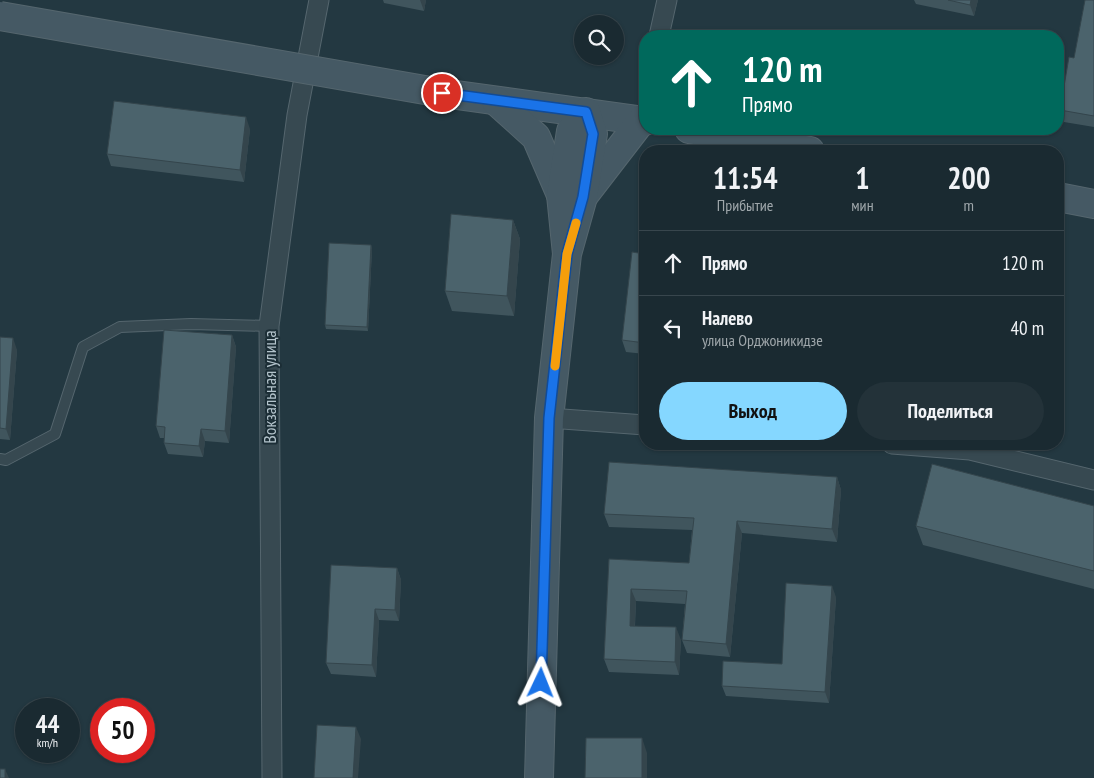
<!DOCTYPE html>
<html lang="ru">
<meta charset="utf-8">
<style>
body{margin:0;font-family:"PT Sans Narrow",sans-serif;background:#233239;color:#f1f3f6;height:100vh;display:flex;flex-direction:column;font-size:19px;white-space:nowrap}
*{box-sizing:border-box;margin:0}
p{font-size:16px;color:#9fa7ab}
.icon{flex:none;width:28px;height:28px;fill:none;stroke:currentColor;stroke-width:2;stroke-linecap:round;stroke-linejoin:round}
.map{position:relative;flex:1;overflow:hidden}
.drawer{position:absolute;left:639px;top:145px;width:425px;height:305px;display:flex;flex-direction:column;background:#1a2a31;border-radius:20px;box-shadow:0 1px 4px #0004,0 0 0 1px #38464d}
.drawer>*{flex:none}
.hud{position:absolute;left:639px;top:30px;width:425px;height:105px;border-radius:20px;box-shadow:0 1px 4px #0004,0 0 0 1px #38464d;background:#00695c;color:#fff;overflow:hidden}
.tools{position:absolute;left:574px;top:15px;display:grid;gap:10px}
.tools a{display:grid;place-items:center;width:50px;height:50px;border-radius:50%;background:#1a2a31;box-shadow:0 1px 4px #0004,0 0 0 1px #38464d;font-size:25px}
.speed{position:absolute;left:15px;top:698px;display:flex;gap:10px;font-size:25px;font-weight:700;text-align:center}
.speed>*{display:grid;place-content:center;width:65px;height:65px;border-radius:50%;background:#1a2a31;box-shadow:0 1px 4px #0004,0 0 0 1px #38464d;line-height:1}
.speed small{font-size:12px;font-weight:400}
.speed .limit{border:8px solid #d22;background:#fff;color:#111}
.pin{position:absolute;display:grid;place-items:center;width:42px;height:42px;color:#fff;margin:-21px;border:2px solid #fff;border-radius:50%;box-shadow:0 1px 5px #0007}
.me{position:absolute;width:55px;margin:-28px;rotate:2deg;stroke-linejoin:round;filter:drop-shadow(0 0 4px #0008)}
.turn{display:flex;align-items:center;gap:18px;height:105px;padding:0 20px;font-size:22px}
.turn .icon{width:65px;height:65px;stroke-width:2.5}
.turn b{display:block;font-size:35px;line-height:42px}
.eta{display:flex;justify-content:space-evenly;align-items:center;height:85px;text-align:center}
.eta b{font-size:30px;font-weight:700;line-height:35px}
.primary-button{display:flex;gap:10px;margin-top:auto;padding:10px 20px}
.primary-button a{flex:1;height:58px;border-radius:30px;background:#85d7ff;color:#111;font-size:20px;font-weight:700;line-height:58px;text-align:center}
.primary-button a+a{background:#233239;color:#f1f3f6}
ul{padding:0;list-style:none}
li{display:flex;align-items:center;gap:15px;height:65px;padding:0 20px;border-top:1px solid #38464d}
li div{flex:1}
li b{display:block;font-size:19px}
li em{font-style:normal}
.map>svg:first-child{display:block}
.lines{fill:none;stroke-linecap:round;stroke-linejoin:round}
.lane-casing{stroke:#55666e;stroke-width:12}
.street-casing{stroke:#55666e;stroke-width:21}
.secondary-casing{stroke:#55666e;stroke-width:30}
.lane{stroke:#374951;stroke-width:10}
.street{stroke:#374951;stroke-width:19}
.secondary{stroke:#455964;stroke-width:28}
.secondary-bridge-casing{stroke:#55666e;stroke-width:30;stroke-linecap:butt}
.secondary-bridge{stroke:#455964;stroke-width:28}
.wall{fill:#40555d}
.shaded-wall{fill:#34454c}
.building{fill:#4b636c;stroke:#34454c}
.route-casing{stroke:#114b97;stroke-width:12}
.route{stroke:#1a73e8;stroke-width:9}
.slow{stroke:#f59e0b;stroke-width:9}
.labels{text-anchor:middle;stroke-width:4;stroke-linejoin:round;paint-order:stroke}
.street-label{font-size:18px;fill:#b3c3cb;stroke:#1c2e36}
</style>
<div class="map">
<svg width="1094" height="778" viewBox="0 0 1094 778">
<rect width="100%" height="100%" fill="#233841"/>
<g class="lines">
<defs>
<polyline id="lane" points="0,459 6,460 55,434 83,347 120,327 191,324 269,326"/>
<g id="street">
<polyline points="659,36 667,0"/>
<polyline points="549,418 645,425"/>
<polyline points="892,444 970,450 1094,480"/>
<polyline points="272,778 269,326 297,115 319,0"/>
</g>
<g id="secondary">
<polyline points="442,93 645,121"/>
<polyline points="496,101 536,137 561,195"/>
<polyline points="689,129 810,151"/>
<polyline points="585,194 642,120"/>
<polyline points="1058,197 1094,204"/>
<polyline points="539,778 549,418 567,254 583,197 593,134 586,112 571,131 561,195 567,254"/>
</g>
</defs>
<use href="#lane" class="lane-casing"/>
<use href="#street" class="street-casing"/>
<use href="#secondary" class="secondary-casing"/>
<use href="#lane" class="lane"/>
<use href="#street" class="street"/>
<use href="#secondary" class="secondary"/>
<defs>
<polyline id="secondary-bridge" points="0,16 442,93"/>
</defs>
<use href="#secondary-bridge" class="secondary-bridge-casing"/>
<use href="#secondary-bridge" class="secondary-bridge"/>
</g>
<g class="wall">
<polygon points="383,0 426,0 424,11 384,3"/>
<polygon points="914,0 978,0 974,16 916,4"/>
<polygon points="1094,0 1094,127 1064,122 1060,110 1074,58"/>
<polygon points="250,129 244,182 111,166 107,154"/>
<polygon points="513,220 520,239 514,316 452,311 445,291"/>
<polygon points="371,245 372,249 368,331 326,329 325,325"/>
<polygon points="645,254 645,354 626,352 622,340"/>
<polygon points="232,335 236,347 229,443 205,441 203,457 168,454 164,443 164,438 160,438 156,426"/>
<polygon points="0,337 17,350 10,440 0,439"/>
<polygon points="837,477 841,490 837,542 742,533 730,657 687,653 682,640 685,604 636,601 635,626 681,640 679,675 609,672 604,659 609,559 689,563 692,530 609,527 604,514"/>
<polygon points="1094,506 1094,589 923,545 916,526"/>
<polygon points="397,568 401,580 399,621 379,620 376,677 331,674 326,663"/>
<polygon points="836,597 829,703 726,696 722,686 782,664"/>
</g>
<g class="shaded-wall">
<polygon points="420,0 426,0 424,11"/>
<polygon points="971,0 978,0 974,16 970,5"/>
<polygon points="246,117 250,129 244,182 240,170"/>
<polygon points="513,220 520,239 514,316 507,296"/>
<polygon points="371,245 372,249 368,331 367,327"/>
<polygon points="232,335 236,347 229,443 225,431"/>
<polygon points="13,338 17,350 10,440 6,429"/>
<polygon points="201,429 205,441 203,457 199,446"/>
<polygon points="837,477 841,490 837,542 832,529"/>
<polygon points="737,521 742,533 730,657 726,644"/>
<polygon points="397,568 401,580 399,621 395,610"/>
<polygon points="832,586 836,597 829,703 825,692"/>
<polygon points="631,589 636,601 634,638 630,626"/>
<polygon points="375,609 379,620 376,677 372,665"/>
<polygon points="676,627 681,640 679,675 675,662"/>
<polygon points="356,727 361,739 358,778 353,778"/>
<polygon points="642,738 647,753 647,778 642,778"/>
<polygon points="5,769 9,778 5,778"/>
</g>
<g class="building">
<polygon points="948,0 971,0 970,5"/>
<polygon points="1085,0 1094,0 1094,116 1060,110 1069,57 1074,58"/>
<polygon points="114,101 246,117 240,170 107,154"/>
<polygon points="451,214 513,220 507,296 445,291"/>
<polygon points="329,243 371,245 367,327 325,325"/>
<polygon points="632,252 645,254 645,343 622,340"/>
<polygon points="164,330 232,335 225,431 201,429 199,446 164,443 165,427 156,426"/>
<polygon points="0,337 13,338 6,429 0,428"/>
<polygon points="609,462 837,477 832,529 737,521 726,644 682,640 687,591 631,589 630,626 676,627 675,662 604,659 609,559 689,563 694,518 604,514"/>
<polygon points="932,464 1094,506 1094,571 916,526"/>
<polygon points="331,565 397,568 395,610 375,609 372,665 326,663"/>
<polygon points="786,583 832,586 825,692 722,686 723,661 782,664"/>
<polygon points="317,725 356,727 353,778 314,778"/>
<polygon points="586,738 642,738 642,778 585,778"/>
<rect x="0" y="769" width="5" height="9"/>
</g>
<g class="lines">
<defs>
<polyline id="route" points="442,93 586,112 593,134 583,197 567,254 549,418 541,683"/>
</defs>
<use href="#route" class="route-casing"/>
<use href="#route" class="route"/>
<polyline class="slow" points="555,366 567,254 576,223"/>
</g>
<g class="labels">
<g class="street-label">
<text transform="translate(270 387) rotate(-90)" y="6">Вокзальная улица</text>
</g>
</g>
</svg>
<div class="tools">
<a><svg class="icon" aria-label="search" viewBox="0 0 24 24"><circle cx="10" cy="10" r="6"/><path d="M15 15l6 6"/></svg></a>
</div>
<div class="speed"><div>44<small>km/h</small></div><div class="limit">50</div></div>
<div class="pin" style="left:442px;top:93px;background:#d93025"><svg class="icon" aria-label="arrive" viewBox="0 0 24 24"><path d="M6 21V4h12l-3 4 3 4H6"/></svg></div>
<svg class="me" style="left:541px;top:683px" viewBox="-20 -20 40 40"><path d="M0-17L14 15 0 8-14 15z" fill="#1a73e8" stroke="#fff" stroke-width="4"/></svg>
<div class="hud">
<div class="turn"><svg class="icon" aria-label="ahead" viewBox="0 0 24 24"><path d="M12 20V5M6 11l6-6 6 6"/></svg><div><b>120 m</b>Прямо</div></div>
</div>
<section class="drawer">
<div class="eta">
<div><b>11:54</b><p>Прибытие</p></div>
<div><b>1</b><p>мин</p></div>
<div><b>200</b><p>m</p></div>
</div>
<ul>
<li><svg class="icon" aria-label="ahead" viewBox="0 0 24 24"><path d="M12 20V5M6 11l6-6 6 6"/></svg><div><b>Прямо</b></div><em>120 m</em></li>
<li><svg class="icon" aria-label="left" viewBox="0 0 24 24"><path d="M17 20v-9H6M10 6l-5 5 5 5"/></svg><div><b>Налево</b><p>улица Орджоникидзе</p></div><em>40 m</em></li>
</ul>
<div class="primary-button"><a>Выход</a><a>Поделиться</a></div>
</section>
</div>
